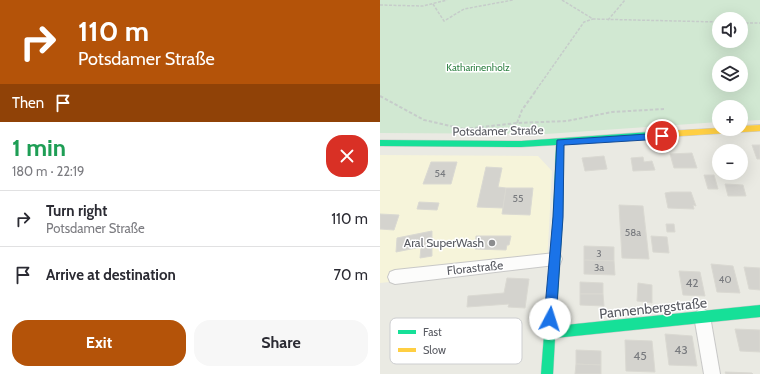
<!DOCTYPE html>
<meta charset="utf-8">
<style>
body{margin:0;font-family:Cabin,sans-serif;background:#f7f7f7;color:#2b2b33;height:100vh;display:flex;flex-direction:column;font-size:15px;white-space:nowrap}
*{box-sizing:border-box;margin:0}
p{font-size:13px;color:#7c7c81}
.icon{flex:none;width:22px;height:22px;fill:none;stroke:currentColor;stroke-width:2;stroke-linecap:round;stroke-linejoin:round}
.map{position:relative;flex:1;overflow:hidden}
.drawer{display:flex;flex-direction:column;background:#fff;width:380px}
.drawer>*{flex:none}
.top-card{background:#b45309;color:#fff;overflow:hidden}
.tools{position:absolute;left:332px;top:12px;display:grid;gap:8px}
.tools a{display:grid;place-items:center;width:36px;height:36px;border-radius:50%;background:#fff;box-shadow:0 4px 16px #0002;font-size:20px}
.pin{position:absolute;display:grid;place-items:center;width:34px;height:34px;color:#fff;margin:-17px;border:2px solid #fff;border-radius:50%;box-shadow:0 1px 4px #0007}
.me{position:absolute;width:44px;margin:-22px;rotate:5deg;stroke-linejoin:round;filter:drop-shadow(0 0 3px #0008)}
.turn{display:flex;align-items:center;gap:14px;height:84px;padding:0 12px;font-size:18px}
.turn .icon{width:52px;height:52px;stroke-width:2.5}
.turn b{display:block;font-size:28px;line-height:34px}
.then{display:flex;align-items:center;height:38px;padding:0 12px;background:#0003;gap:8px;font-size:15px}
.round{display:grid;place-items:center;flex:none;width:42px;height:42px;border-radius:16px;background:#f7f7f7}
.summary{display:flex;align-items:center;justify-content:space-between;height:68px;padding:0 12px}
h1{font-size:24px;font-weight:700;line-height:30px;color:#1e9e55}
.button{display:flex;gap:8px;margin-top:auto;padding:8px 12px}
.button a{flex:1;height:46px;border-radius:16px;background:#b45309;color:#fff;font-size:16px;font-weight:700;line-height:46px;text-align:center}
.button a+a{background:#f7f7f7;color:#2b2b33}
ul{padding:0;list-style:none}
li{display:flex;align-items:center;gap:12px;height:56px;padding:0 12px;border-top:1px solid #e1e1e2}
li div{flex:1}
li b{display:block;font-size:15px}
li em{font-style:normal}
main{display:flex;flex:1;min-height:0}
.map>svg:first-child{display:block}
.commercial{fill:#f6f4da}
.green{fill:#d1e8d2;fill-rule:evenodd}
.building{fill:#d4d3ce;stroke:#dad9d2}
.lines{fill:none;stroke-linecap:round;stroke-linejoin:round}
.street-casing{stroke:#c8c8c7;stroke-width:2}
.fast-casing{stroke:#c8c8c8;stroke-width:1}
.slow-casing{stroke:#c8c8c8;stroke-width:1}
.path-far1{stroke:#c6ccca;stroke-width:1.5;stroke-dasharray:3 1.5;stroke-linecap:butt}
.path{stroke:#c6ccca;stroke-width:2;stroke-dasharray:3.5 2;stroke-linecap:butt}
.street{fill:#fcfcfb;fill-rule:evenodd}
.fast{fill:#16e098;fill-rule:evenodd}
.slow{fill:#ffcf43;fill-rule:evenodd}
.route{fill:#1a73e8;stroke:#114b97}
.poi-dot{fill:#8c8d8f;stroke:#fff;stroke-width:1.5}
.labels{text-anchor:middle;stroke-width:3;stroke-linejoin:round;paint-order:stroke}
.far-park-label{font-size:10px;fill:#318245;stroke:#fff}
.number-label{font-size:10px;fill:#787a7e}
.street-label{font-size:12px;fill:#595b62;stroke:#fff}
.poi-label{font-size:12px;fill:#595b62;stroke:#fff;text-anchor:end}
.near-number-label{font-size:12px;fill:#787a7e}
.near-street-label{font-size:14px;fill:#595b62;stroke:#fff}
.key{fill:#fff;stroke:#cdced0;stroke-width:1}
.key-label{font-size:11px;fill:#595b62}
</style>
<main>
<section class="drawer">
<div class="top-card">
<div class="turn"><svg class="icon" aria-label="right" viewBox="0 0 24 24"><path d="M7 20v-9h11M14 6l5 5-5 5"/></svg><div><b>110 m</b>Potsdamer Straße</div></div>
<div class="then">Then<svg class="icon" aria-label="arrive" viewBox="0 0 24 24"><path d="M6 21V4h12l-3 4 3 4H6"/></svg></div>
</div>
<div class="summary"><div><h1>1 min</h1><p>180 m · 22:19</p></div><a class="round" style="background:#d93025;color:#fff"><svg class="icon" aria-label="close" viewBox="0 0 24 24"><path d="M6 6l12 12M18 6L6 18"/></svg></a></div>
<ul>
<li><svg class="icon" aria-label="right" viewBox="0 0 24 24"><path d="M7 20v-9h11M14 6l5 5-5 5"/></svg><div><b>Turn right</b><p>Potsdamer Straße</p></div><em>110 m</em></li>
<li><svg class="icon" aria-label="arrive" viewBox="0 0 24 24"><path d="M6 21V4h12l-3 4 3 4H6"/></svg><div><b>Arrive at destination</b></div><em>70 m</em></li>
</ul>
<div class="button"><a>Exit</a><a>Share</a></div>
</section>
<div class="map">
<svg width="380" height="374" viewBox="0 0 380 374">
<rect width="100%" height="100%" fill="#eaeae3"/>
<polygon class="commercial" points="0,155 158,156 172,171 167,265 0,283"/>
<path class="green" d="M0,0H380V120L361,121V107H339V122L166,134L0,133ZM339,19H361V41H339ZM339,63H361V85H339Z"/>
<g class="building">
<polygon points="372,145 380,145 380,159 377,159"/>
<polygon points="312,153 317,168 294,168 290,154"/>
<polygon points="334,154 339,154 339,169 338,169"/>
<polygon points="224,156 227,169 205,171 202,158"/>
<polygon points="263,157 264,162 272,161 275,170 253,171 251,158"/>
<polygon points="51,162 77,162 71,184 43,184"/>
<polygon points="106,167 122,168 118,187 126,188 123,208 97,207"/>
<polygon points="324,175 334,175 338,189 328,189"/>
<polygon points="345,184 363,185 366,196 348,196"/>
<polygon points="126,188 153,188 150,215 122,214"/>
<polygon points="291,192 311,192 316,206 313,205 314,209 288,208 285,193"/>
<polygon points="39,202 59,203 57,210 37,209"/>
<polygon points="239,205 263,206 269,259 242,258"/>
<polygon points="0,214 19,215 14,230 0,229"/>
<polygon points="286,224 294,224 295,232 287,232"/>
<polygon points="52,231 52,256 40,258 41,247 16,252 17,238"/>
<polygon points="96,236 131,236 129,245 127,245 126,250 95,249"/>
<polygon points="271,236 287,237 289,253 273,252"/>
<polygon points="204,246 234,247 234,261 204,260"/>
<polygon points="204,260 234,261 235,275 204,274"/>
<polygon points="331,264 353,266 360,293 337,292"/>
<polygon points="364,267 380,268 380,290 369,289"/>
<polygon points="299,271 320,272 325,296 303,295"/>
<polygon points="127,278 149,279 145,308 128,307 129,304 87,307 88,296 124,293"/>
<polygon points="200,282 223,283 223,294 200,294"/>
<polygon points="258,283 272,285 272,303 257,301"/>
<polygon points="200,294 223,294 224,306 200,305"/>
<polygon points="355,329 380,330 380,352 360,351"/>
<polygon points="285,334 312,336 317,366 289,365"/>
<polygon points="245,340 272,341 275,372 246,371"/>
<polygon points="196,350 221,351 221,365 196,364"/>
<polygon points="196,364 221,365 221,374 195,374"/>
<polygon points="345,372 372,373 373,374 346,374"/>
</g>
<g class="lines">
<defs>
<g id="street">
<polygon points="175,253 180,254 182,259 180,264 175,265 15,284 10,282 8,277 10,272 15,270"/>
<polygon points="322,308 327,311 330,316 340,374 324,374 314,316 317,311"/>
</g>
<polygon id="fast" points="270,132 274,135 270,138 184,144 183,217 176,326 380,305 380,317 175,338 173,374 161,374 173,217 176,145 141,147 0,146 0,140 141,141"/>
<polygon id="slow" points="380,125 380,131 270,138 266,135 270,132 339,128 339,129 361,129 361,126"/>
</defs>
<use href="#street" class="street-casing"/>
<use href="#fast" class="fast-casing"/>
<use href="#slow" class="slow-casing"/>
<g class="path-far1">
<polyline points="182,0 213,19 339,22"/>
<polyline points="53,4 64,21 84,9 133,0"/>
<polyline points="0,5 43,6 67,0"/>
<polyline points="228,20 245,0"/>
<polyline points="361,23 380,23"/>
<polyline points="154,93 204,22 213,19"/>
</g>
<g class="path">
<polyline points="0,96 44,120 84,129"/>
<polyline points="137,123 142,110 155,92"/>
<polyline points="84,129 137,123 187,121 232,112 284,109"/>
</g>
<use href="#street" class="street"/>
<use href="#fast" class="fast"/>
<use href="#slow" class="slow"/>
</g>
<polygon class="route" points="282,133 286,136 282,139 184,145 183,217 176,319 174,323 170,324 166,323 164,319 173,217 177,140"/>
<circle class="poi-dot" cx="112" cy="243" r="4"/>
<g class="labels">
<g class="far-park-label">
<text x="98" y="71">Katharinenholz</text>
</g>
<g class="number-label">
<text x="60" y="177">54</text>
<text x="138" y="202">55</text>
<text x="253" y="236">58a</text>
<text x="219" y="257">3</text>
<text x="219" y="271">3a</text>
<text x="345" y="283">40</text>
</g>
<g class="street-label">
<text transform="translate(118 131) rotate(-1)" y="4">Potsdamer Straße</text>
<text transform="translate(95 268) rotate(-6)" y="4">Florastraße</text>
</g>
<g class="poi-label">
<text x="104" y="247">Aral SuperWash</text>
</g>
<g class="near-number-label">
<text x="312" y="287">42</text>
<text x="301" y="354">43</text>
<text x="260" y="360">45</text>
</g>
<g class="near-street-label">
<text transform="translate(273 308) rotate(-6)" y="5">Pannenbergstraße</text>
</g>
</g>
<rect x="10" y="318" width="132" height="46" rx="6" class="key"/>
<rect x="18" y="330" width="18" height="4" fill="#16e098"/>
<rect x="18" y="348" width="18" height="4" fill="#ffcf43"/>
<g class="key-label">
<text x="43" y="336">Fast</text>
<text x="43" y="354">Slow</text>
</g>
</svg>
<div class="tools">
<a><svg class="icon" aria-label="sound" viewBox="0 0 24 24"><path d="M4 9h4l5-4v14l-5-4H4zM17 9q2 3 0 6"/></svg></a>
<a><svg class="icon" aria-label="layers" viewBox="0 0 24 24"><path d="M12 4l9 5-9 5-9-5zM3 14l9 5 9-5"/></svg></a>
<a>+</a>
<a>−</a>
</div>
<div class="pin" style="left:282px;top:136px;background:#d93025"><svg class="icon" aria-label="arrive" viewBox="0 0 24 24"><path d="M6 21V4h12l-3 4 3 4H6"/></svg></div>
<svg class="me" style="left:170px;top:319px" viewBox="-20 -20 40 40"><circle r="19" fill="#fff"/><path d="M0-13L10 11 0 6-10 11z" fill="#1a73e8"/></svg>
</div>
</main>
